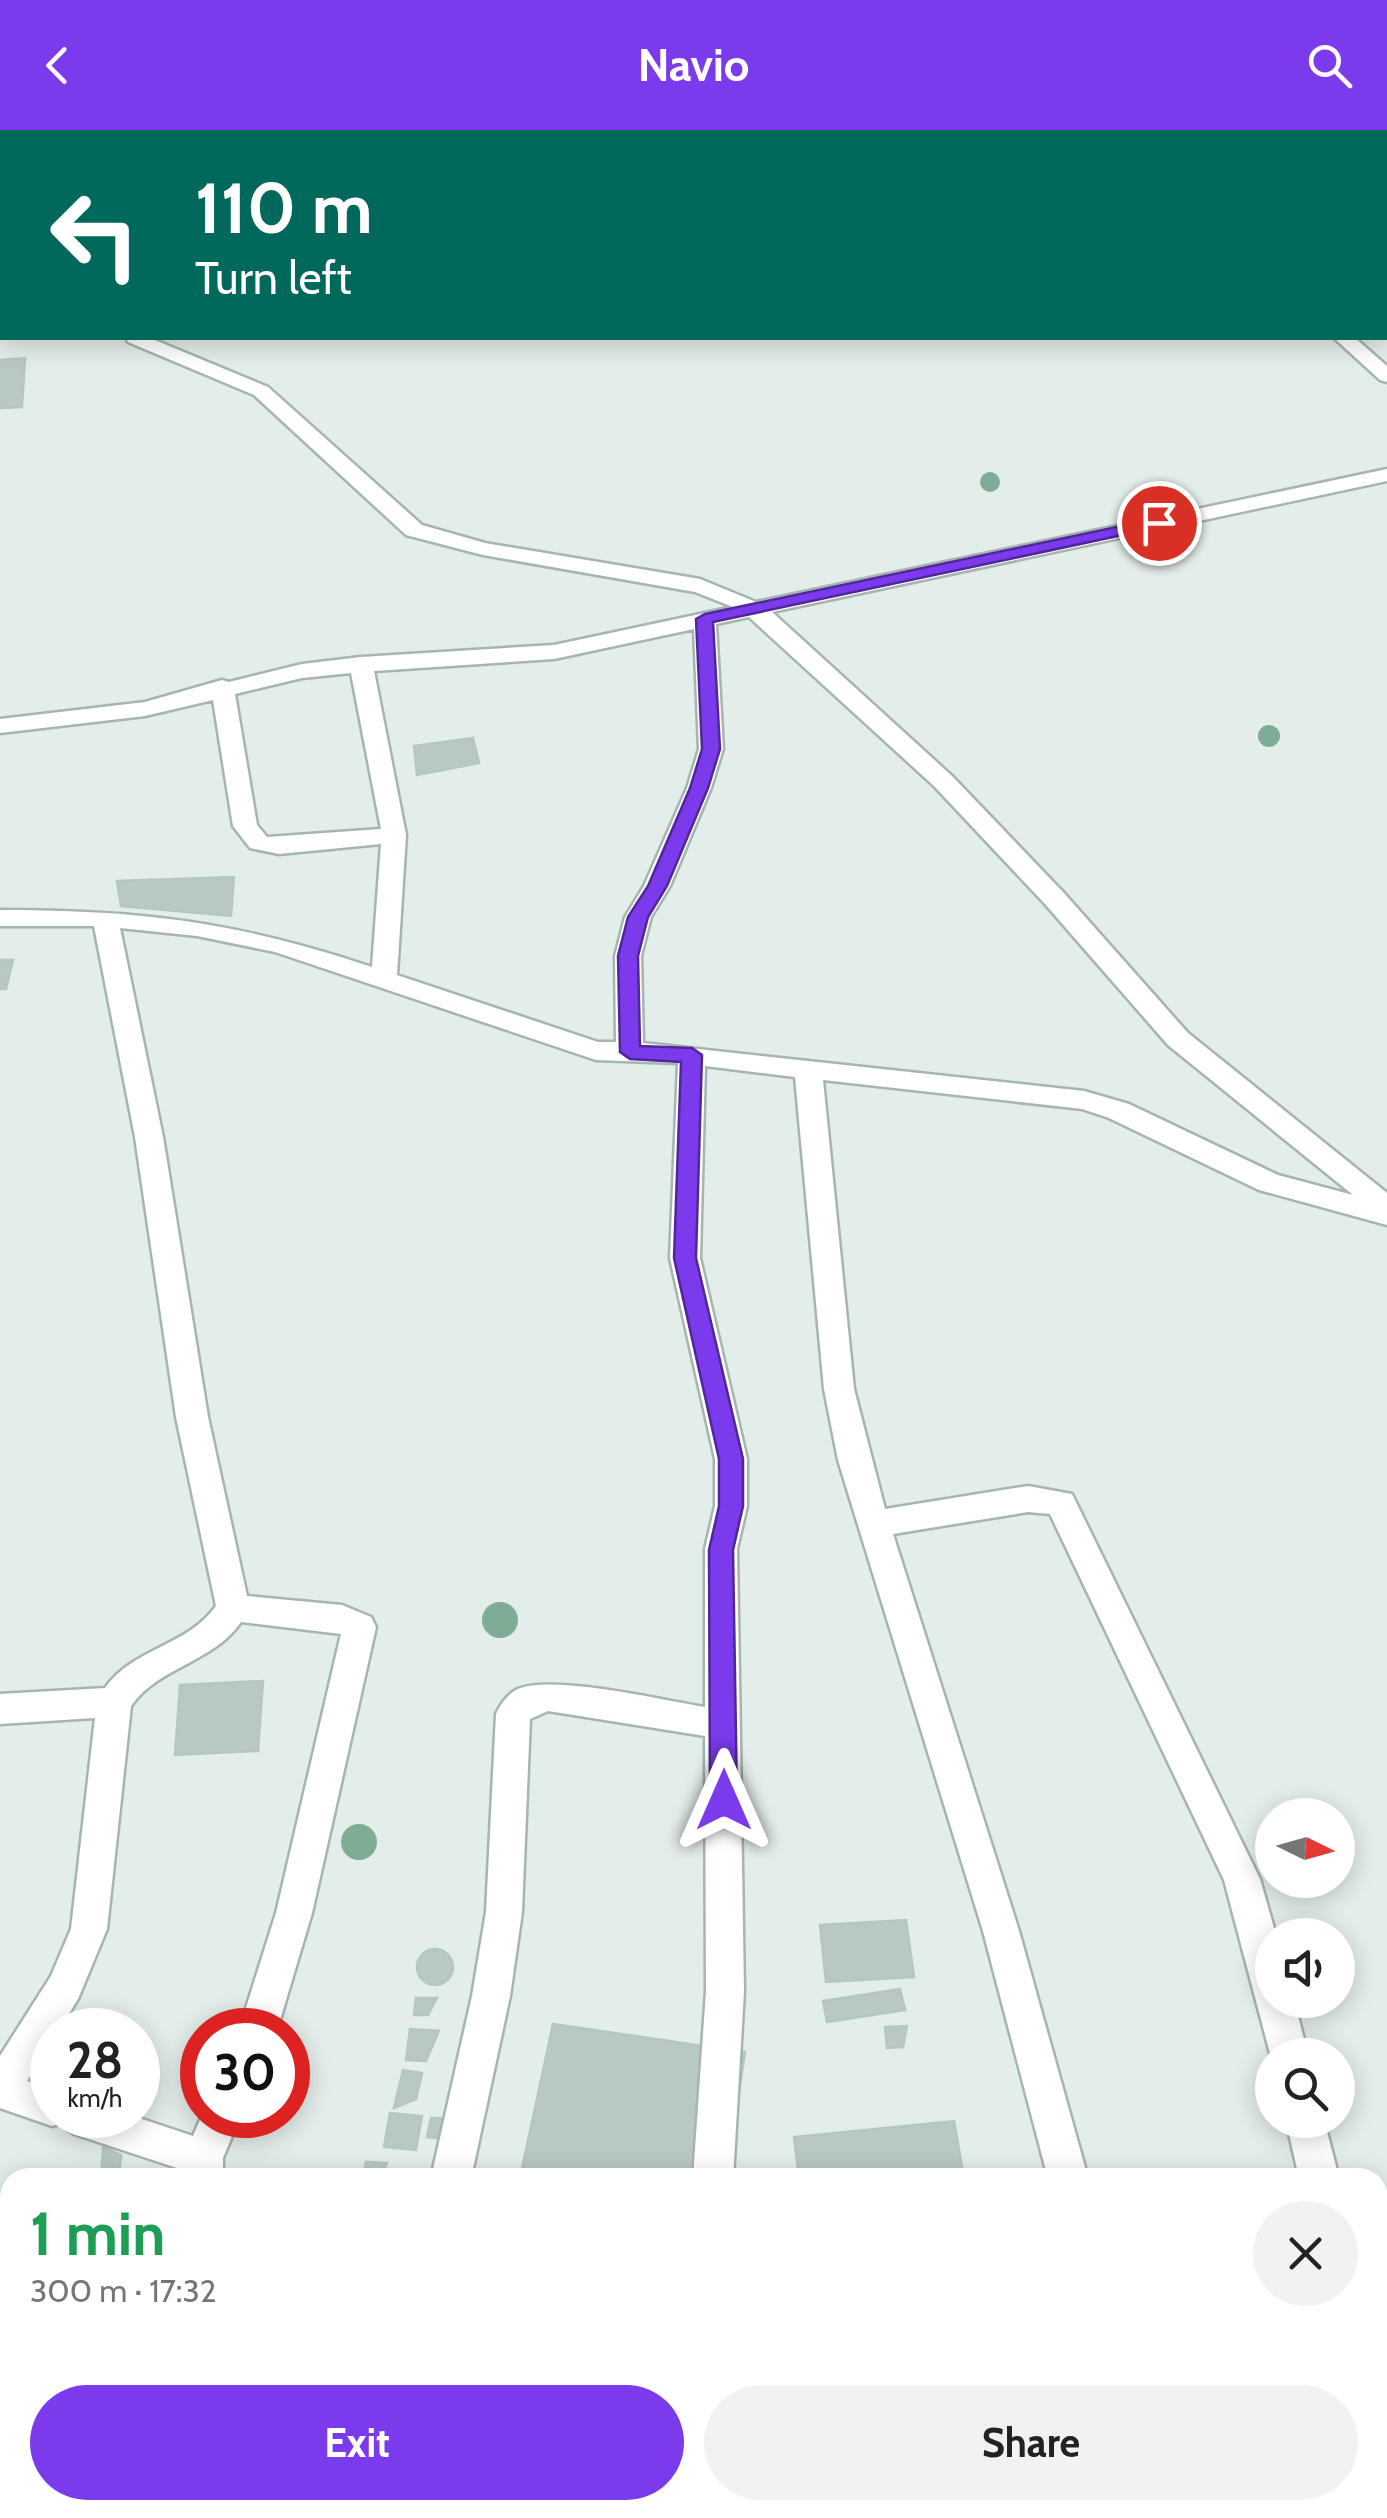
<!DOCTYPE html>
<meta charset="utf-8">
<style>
body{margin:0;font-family:Cabin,sans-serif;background:#f2f2f2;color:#222;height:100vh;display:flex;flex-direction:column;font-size:38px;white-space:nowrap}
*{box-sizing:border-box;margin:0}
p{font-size:32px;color:#767676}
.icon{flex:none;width:55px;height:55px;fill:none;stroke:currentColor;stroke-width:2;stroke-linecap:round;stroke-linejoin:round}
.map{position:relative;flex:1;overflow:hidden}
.side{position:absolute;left:0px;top:2038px;width:1388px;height:352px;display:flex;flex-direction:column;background:#fff;border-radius:30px 30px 0 0;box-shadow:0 5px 25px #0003}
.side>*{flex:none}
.hud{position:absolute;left:0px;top:0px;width:1388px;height:210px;box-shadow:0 5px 25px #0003;background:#00695c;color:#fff;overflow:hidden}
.needle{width:65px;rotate:95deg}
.fabs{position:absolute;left:1255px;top:1668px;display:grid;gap:20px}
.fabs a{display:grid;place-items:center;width:100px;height:100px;border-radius:50%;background:#fff;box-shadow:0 5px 25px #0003;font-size:50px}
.speed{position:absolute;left:30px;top:1878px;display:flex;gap:20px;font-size:50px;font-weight:700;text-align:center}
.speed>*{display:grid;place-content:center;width:130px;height:130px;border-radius:50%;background:#fff;box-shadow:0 5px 25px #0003;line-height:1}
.speed small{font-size:25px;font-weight:400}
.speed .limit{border:15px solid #d22;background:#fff;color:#111}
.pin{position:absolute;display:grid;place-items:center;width:85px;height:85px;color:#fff;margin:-42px;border:5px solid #fff;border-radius:50%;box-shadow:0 2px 10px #0007}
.me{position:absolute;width:110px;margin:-55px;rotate:0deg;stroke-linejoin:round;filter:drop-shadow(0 0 8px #0008)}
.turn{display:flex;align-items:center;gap:35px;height:210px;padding:0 30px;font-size:45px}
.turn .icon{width:130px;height:130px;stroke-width:2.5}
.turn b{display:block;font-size:70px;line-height:85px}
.round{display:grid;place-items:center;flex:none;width:105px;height:105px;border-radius:52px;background:#f2f2f2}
.overview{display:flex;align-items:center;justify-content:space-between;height:170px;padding:0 30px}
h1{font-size:60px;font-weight:800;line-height:75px;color:#1e9e55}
.primary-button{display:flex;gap:20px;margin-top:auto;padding:20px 30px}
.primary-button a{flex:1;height:115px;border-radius:60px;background:#7c3aed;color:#fff;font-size:40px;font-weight:800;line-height:115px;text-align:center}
.primary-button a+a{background:#f2f2f2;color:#222}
header{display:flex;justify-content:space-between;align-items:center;height:130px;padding:0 30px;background:#7c3aed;color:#fff;font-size:45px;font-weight:800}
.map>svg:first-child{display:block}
.building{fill:#b8c8c3;stroke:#b5c7c1;stroke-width:2.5}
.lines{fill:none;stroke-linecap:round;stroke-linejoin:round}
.minor-casing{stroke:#a5b5b2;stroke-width:5}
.minor{fill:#fff;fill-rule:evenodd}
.tree{fill:#7eac95}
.route{fill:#7c3aed;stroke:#51269a;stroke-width:2.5}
</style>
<header><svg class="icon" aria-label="back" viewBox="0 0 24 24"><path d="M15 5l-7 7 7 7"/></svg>Navio<svg class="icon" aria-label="search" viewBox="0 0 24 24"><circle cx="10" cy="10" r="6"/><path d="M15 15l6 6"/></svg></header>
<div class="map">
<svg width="1387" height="2388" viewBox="0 0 1387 2388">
<rect width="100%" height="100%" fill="#e3edea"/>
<g class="building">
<polygon points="25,228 22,277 0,278 0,230"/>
<polygon points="473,608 479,633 417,645 414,616"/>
<polygon points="234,747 231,786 121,776 117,751"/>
<polygon points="0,830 13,830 6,859 0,859"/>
<polygon points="263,1551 258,1621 175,1625 180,1555"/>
<polygon points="906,1790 914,1847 826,1852 820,1795"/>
<circle cx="435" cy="1837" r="18"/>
<polygon points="900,1859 905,1880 827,1892 823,1871"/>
<polygon points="416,1868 437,1868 428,1885 414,1885"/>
<polygon points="553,1894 745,1922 726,2048 520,2048"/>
<polygon points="907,1896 903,1917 887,1918 885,1897"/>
<polygon points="410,1899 439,1901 426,1931 406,1930"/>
<polygon points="403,1940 422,1943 416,1969 394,1978"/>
<polygon points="390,1983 422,1986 416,2020 384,2017"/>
<polygon points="431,1988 447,1989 444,2009 427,2007"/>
<polygon points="954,1991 964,2048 799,2048 794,2007"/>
<polygon points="103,2017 121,2025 119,2048 101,2048"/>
<polygon points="366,2032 387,2033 381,2048 363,2048"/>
</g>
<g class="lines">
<defs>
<g id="minor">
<rect x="120" y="0" width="16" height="2"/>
<polygon points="1170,0 1189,0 1190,2 1171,2"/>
<rect x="1385" y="63" width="2" height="10"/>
<rect x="0" y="114" width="2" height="10"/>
<polygon points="0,160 2,161 2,172 0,172"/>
<path d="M126,208H150L268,257L422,395L485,413L700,449L756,472L1387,339V351L772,482L952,646L1063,762L1188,903L1387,1063V1095L1259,1060L1109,988L1082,979L823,950L854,1259L885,1379L1028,1356L1072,1364L1260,1749L1276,1805H1272V1870H1294L1308,1925H1272V1931L1224,1750L1050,1384L1028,1382L893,1404L1019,1801L1088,2048H1048L983,1801L838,1330L824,1259L795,947L705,936L700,1128L747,1329V1376L737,1419L744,1861L733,2048H693L706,1861L705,1606L548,1581L530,1589L522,1782L510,1866L471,2048H431L472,1866L486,1782L496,1584C500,1575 507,1565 516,1560C548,1543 665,1571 705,1577V1419L715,1376V1329L670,1128L678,933L596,930L275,822L197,806L120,798L163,1007L208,1287L247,1466L342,1475L371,1487L376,1497L312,1783L277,1900H239L276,1783L341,1504L241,1492C213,1533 159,1536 131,1576L107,1799L78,1869L59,1900H52V1910L27,1951L52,1960V1985H130L193,2006L202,1985H241L223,2028V2048H183V2040L74,2004L59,1994L52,1996L0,1978V1926L51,1846L71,1799L95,1588L0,1594V1564L105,1558C133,1518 188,1516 216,1476L176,1287L135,1007L94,796H0V780C141,780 238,792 372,837L381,714L279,724L250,718L233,696L213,570L145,586L0,603V589L145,572L222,550L229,552L302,534L361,527L554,515L733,477L695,462L483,425L406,405L254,265L128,212ZM749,487L934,656L1045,774L1168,915L1353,1065L1278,1045L1129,974L1084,961L643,913L641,826L651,787L670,756L711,658L723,619L716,494ZM694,499L699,619L687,658L644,756L625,787L615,826L616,912H598L397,845L406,705L374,541L554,529ZM351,543L381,699L267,707L257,695L235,564L302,548Z"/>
<polygon points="1334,208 1355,208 1387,236 1387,252 1380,250"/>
<polygon points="1286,1990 1324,1990 1339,2048 1299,2048"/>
<polygon points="1387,2268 1387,2310 1378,2312 1378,2270"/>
<polygon points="178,2380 220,2380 221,2388 177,2388"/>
<polygon points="356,2380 398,2380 398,2388 354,2388"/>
<polygon points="677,2380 791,2380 788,2388 675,2388"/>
<polygon points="1208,2380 1250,2380 1250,2388 1206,2388"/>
</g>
</defs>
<use href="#minor" class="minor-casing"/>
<use href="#minor" class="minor"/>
</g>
<g class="tree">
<circle cx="990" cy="352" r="10"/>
<circle cx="1269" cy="606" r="11"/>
<circle cx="500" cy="1490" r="18"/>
<circle cx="359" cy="1712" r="18"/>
</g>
<polygon class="route" points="1159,388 1165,389 1165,396 713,492 720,619 708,658 667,756 648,787 638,826 640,916 692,918 702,925 696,1128 743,1329 743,1376 733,1420 737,1670 733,1679 724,1682 714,1679 710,1670 709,1420 719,1376 719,1329 674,1128 681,932 630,929 620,922 618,826 628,787 648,756 690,658 702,619 696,489 705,484"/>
</svg>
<div class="fabs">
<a><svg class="needle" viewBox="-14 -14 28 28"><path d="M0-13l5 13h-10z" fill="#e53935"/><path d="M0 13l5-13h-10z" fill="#767676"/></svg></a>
<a><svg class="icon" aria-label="sound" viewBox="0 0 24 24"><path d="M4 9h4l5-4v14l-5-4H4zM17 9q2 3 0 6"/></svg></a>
<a><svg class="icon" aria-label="search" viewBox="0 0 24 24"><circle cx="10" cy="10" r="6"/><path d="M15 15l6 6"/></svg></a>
</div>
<div class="speed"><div>28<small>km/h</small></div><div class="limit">30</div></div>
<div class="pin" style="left:1159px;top:393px;background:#d93025"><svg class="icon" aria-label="arrive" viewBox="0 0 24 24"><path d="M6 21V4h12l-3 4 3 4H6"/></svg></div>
<svg class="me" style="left:724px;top:1670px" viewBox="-20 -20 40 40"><path d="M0-17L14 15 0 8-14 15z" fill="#7c3aed" stroke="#fff" stroke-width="4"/></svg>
<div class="hud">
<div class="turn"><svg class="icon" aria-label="left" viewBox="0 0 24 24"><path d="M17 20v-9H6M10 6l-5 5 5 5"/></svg><div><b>110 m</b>Turn left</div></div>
</div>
<section class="side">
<div class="overview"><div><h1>1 min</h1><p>300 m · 17:32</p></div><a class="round"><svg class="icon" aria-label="close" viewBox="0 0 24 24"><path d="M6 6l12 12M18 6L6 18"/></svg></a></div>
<div class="primary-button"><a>Exit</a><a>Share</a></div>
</section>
</div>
